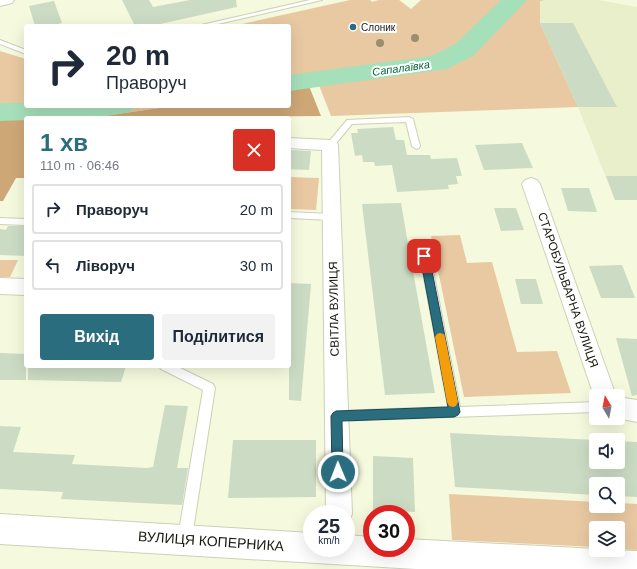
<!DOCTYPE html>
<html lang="uk">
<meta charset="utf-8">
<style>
body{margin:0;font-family:Helvetica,sans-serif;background:#f2f2f3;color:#1f2937;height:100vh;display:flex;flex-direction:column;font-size:15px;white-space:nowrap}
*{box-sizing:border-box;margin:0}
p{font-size:13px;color:#747a83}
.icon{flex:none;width:22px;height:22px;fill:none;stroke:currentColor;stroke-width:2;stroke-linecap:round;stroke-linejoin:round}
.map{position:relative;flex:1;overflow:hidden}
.details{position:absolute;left:24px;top:116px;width:267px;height:252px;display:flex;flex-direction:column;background:#fff;border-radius:4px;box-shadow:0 4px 16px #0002}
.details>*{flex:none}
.top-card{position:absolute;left:24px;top:24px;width:267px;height:84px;border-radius:4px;box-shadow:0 4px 16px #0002;background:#fff;color:#1f2937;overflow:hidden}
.needle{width:26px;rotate:350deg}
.buttons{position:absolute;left:589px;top:389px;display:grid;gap:8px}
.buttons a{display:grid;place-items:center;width:36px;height:36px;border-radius:4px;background:#fff;box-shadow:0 4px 16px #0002;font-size:20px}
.speed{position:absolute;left:303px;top:505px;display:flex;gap:8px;font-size:20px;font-weight:700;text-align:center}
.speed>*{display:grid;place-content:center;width:52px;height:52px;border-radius:50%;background:#fff;box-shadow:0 4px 16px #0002;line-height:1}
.speed small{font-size:10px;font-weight:400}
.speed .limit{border:6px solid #d22;background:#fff;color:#111}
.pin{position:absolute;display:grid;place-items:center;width:34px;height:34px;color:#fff;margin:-17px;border-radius:8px;box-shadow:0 2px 6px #0006}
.me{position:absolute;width:44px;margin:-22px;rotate:359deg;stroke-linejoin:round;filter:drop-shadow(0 0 3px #0008)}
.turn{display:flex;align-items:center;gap:14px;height:84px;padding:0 16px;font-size:18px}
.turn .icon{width:52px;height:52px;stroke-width:2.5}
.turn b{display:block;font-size:28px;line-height:34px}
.round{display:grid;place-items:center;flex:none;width:42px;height:42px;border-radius:4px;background:#f2f2f3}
.summary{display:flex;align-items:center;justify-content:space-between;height:68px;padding:0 16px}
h1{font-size:24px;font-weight:700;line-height:30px;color:#2a6d7f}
.button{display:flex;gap:8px;margin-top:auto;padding:8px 16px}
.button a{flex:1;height:46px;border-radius:4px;background:#2a6d7f;color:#fff;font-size:16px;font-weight:700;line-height:46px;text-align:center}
.button a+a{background:#f2f2f3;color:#1f2937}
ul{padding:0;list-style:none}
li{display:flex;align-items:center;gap:12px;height:50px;margin:0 8px 6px;padding:0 8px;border:2px solid #e0e1e3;border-radius:4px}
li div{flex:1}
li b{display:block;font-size:15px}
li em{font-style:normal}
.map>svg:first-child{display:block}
.built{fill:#e9eecb}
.green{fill:#e9c9a2}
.forest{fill:#cea776}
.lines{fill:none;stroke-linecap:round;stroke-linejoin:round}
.river{fill:#a5e0ba;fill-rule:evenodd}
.building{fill:#ccdcc4}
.service-casing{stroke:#cdd1b6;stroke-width:2}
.minor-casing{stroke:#cdd1b6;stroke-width:2}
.tertiary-casing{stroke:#cdd1b6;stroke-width:2}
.service{fill:#fff;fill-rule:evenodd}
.minor{fill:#fff;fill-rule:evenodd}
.tertiary{fill:#fff;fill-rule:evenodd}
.tree{fill:#9b8e6c}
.route{fill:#2a6d7f;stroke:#1b4753}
.slow{fill:#f59e0b}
.poi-dot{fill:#2a6d7f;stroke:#fff;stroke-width:1.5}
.labels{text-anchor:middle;stroke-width:4;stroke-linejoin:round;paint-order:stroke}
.far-poi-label{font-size:10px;fill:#17180f;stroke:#fff;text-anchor:start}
.far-water-label{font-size:11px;font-style:italic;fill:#03693c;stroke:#fff}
.street-label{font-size:12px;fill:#17180f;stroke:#fff}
.near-street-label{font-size:14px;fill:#17180f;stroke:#fff}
</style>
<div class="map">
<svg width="637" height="569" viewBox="0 0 637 569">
<rect width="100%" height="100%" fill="#f5f9dd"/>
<polygon class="built" points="546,0 598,0 637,7 637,200 615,200 578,107 540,23 540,1"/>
<g class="green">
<polygon points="350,0 370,0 372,2 379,0 399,0 411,9 421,0 545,0 540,1 540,23 578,107 331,116 319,85 289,89 289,26 233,26"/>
<polygon points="0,51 26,59 26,106 173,106 90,118 26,118 26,120 0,120"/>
<polygon points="289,177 319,178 316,210 289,209"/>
<polygon points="460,235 467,263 492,262 517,352 557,351 571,393 464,397 431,236"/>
<polygon points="0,260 18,260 10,277 0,277"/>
<polygon points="449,494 596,502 596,506 618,506 618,503 637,504 637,550 618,549 618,528 596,528 596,547 452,540"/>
</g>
<g class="forest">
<polygon points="309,86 321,116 90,118 173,106 289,106 289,89"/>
<polygon points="0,120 26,120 26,178 16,178 3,201 0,201"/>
</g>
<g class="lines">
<g class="river">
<polygon points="501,0 527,0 473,56 447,69 289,91 289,75 431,56 455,44"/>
<polygon points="0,103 26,103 26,106 135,106 130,112 95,118 26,118 26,120 0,121"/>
</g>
</g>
<g class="building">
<polygon points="122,0 149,0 153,7 190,0 236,0 237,7 151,26 135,26"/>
<polygon points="54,1 62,23 50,26 35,26 29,6"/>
<polygon points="540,23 573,23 617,107 578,107"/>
<polygon points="393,127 396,140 404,140 407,155 430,155 431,159 457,158 462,176 456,176 458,184 448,185 449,189 397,192 392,165 375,166 374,162 363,162 362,155 355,156 351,133 358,133 357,129"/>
<polygon points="522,143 533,168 484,170 475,145"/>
<polygon points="289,150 311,151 309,170 289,169"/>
<polygon points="606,176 637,176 637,200 615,200"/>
<polygon points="561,188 589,188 597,212 568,211"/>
<polygon points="401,203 409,249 435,393 385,395 362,204"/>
<polygon points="494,208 516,208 524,230 501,231"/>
<polygon points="8,226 26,226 26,256 0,255 0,229 6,230"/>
<polygon points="622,265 635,298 601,298 589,266"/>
<polygon points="515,279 536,279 543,304 521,304"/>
<polygon points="289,283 311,284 301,401 289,400"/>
<polygon points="616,338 637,339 637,395 632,396"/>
<polygon points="0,353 26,354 26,380 0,380"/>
<polygon points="28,366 126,366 121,382 28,380"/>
<polygon points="165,405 188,406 177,468 188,468 182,505 61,499 63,492 0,489 0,426 21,427 13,452 75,455 72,464 147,468 153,467"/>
<polygon points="450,433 596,440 596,462 618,462 618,441 637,442 637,497 618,496 618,484 596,484 596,495 455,487"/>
<polygon points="233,440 316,440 316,497 228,498"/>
<polygon points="373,456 413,458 415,512 373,510"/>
</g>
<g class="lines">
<defs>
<g id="service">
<polygon points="310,0 322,0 209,26 197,26"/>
<polygon points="0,40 26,50 26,54 0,44"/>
<polygon points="409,117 413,119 420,146 419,148 416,149 412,146 406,122 352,124 333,147 327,147 326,145 347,120"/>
<polygon points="289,212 331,214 336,217 331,220 289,218"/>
<polygon points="0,218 26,219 26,225 0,224"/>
<polygon points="425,252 430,256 460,407 596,402 596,412 336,421 332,420 330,416 332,412 336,411 448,407 420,256"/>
<polygon points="159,366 176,366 213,384 215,388 192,537 190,542 185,544 180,542 178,537 203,390 161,369"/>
</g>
<g id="minor">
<polygon points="289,138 330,140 336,141 338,145 352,514 348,523 346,524 346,514 326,514 322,150 289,148"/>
<polygon points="531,178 537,180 540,184 616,396 596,396 596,401 594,396 522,184 525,180"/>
<polygon points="0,278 26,279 26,295 0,294"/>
<polygon points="618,397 637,400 637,422 617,418 618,418"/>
</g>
<g id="tertiary">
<polygon points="0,0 14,0 12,3 0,6"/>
<polygon points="0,514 312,533 312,548 346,548 346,535 372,537 372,548 406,548 406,539 596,549 596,550 637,551 637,569 416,569 0,544"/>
</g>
</defs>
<use href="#service" class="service-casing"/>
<use href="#minor" class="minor-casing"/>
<use href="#tertiary" class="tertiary-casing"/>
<use href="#service" class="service"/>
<use href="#minor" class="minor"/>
<use href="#tertiary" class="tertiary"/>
</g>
<g class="tree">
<circle cx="385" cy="29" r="4"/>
<circle cx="415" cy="38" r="4"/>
<circle cx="380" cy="43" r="4"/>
</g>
<polygon class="route" points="424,253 429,256 460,412 458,415 454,417 342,421 343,472 342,476 338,478 334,476 332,472 331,416 333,413 336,411 448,407 420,256"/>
<polygon class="slow" points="440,333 444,334 445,337 458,402 456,406 453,407 449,406 447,402 435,337 437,334"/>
<circle class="poi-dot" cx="353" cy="27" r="4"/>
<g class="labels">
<g class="far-poi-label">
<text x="361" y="31">Слоник</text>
</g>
<g class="far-water-label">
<text transform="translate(401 68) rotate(-8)" y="4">Сапалаївка</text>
</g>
<g class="street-label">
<text transform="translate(568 290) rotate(71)" y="4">СТАРОБУЛЬВАРНА ВУЛИЦЯ</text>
<text transform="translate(334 309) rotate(-91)" y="4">СВІТЛА ВУЛИЦЯ</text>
</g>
<g class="near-street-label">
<text transform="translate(211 541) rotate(4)" y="5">ВУЛИЦЯ КОПЕРНИКА</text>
</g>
</g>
</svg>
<div class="buttons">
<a><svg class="needle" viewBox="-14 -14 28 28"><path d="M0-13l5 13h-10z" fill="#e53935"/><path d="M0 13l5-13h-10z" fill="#747a83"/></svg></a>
<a><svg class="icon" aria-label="sound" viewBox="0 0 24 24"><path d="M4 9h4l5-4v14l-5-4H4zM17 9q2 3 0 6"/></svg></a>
<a><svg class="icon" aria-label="search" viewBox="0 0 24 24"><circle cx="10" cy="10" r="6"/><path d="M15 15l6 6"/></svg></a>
<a><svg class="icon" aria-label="layers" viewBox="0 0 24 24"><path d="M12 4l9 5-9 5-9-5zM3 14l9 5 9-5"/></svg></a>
</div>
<div class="speed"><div>25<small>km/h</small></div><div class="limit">30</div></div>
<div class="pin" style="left:424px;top:256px;background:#d93025"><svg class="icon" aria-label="arrive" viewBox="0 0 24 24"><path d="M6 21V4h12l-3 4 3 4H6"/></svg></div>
<svg class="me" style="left:338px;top:472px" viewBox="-20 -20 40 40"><circle r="17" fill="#2a6d7f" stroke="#fff" stroke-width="3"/><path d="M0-11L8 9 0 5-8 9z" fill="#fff"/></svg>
<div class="top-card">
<div class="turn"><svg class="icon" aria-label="right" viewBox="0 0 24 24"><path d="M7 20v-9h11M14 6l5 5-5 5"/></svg><div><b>20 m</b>Праворуч</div></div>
</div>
<section class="details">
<div class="summary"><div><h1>1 хв</h1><p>110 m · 06:46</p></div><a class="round" style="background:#d93025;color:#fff"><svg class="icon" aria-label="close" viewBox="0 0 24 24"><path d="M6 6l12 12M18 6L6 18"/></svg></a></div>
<ul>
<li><svg class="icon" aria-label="right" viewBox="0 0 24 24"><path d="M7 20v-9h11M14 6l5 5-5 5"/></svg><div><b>Праворуч</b></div><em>20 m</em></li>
<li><svg class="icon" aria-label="left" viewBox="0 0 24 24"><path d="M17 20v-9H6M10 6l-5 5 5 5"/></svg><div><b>Ліворуч</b></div><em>30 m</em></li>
</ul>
<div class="button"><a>Вихід</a><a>Поділитися</a></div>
</section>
</div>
